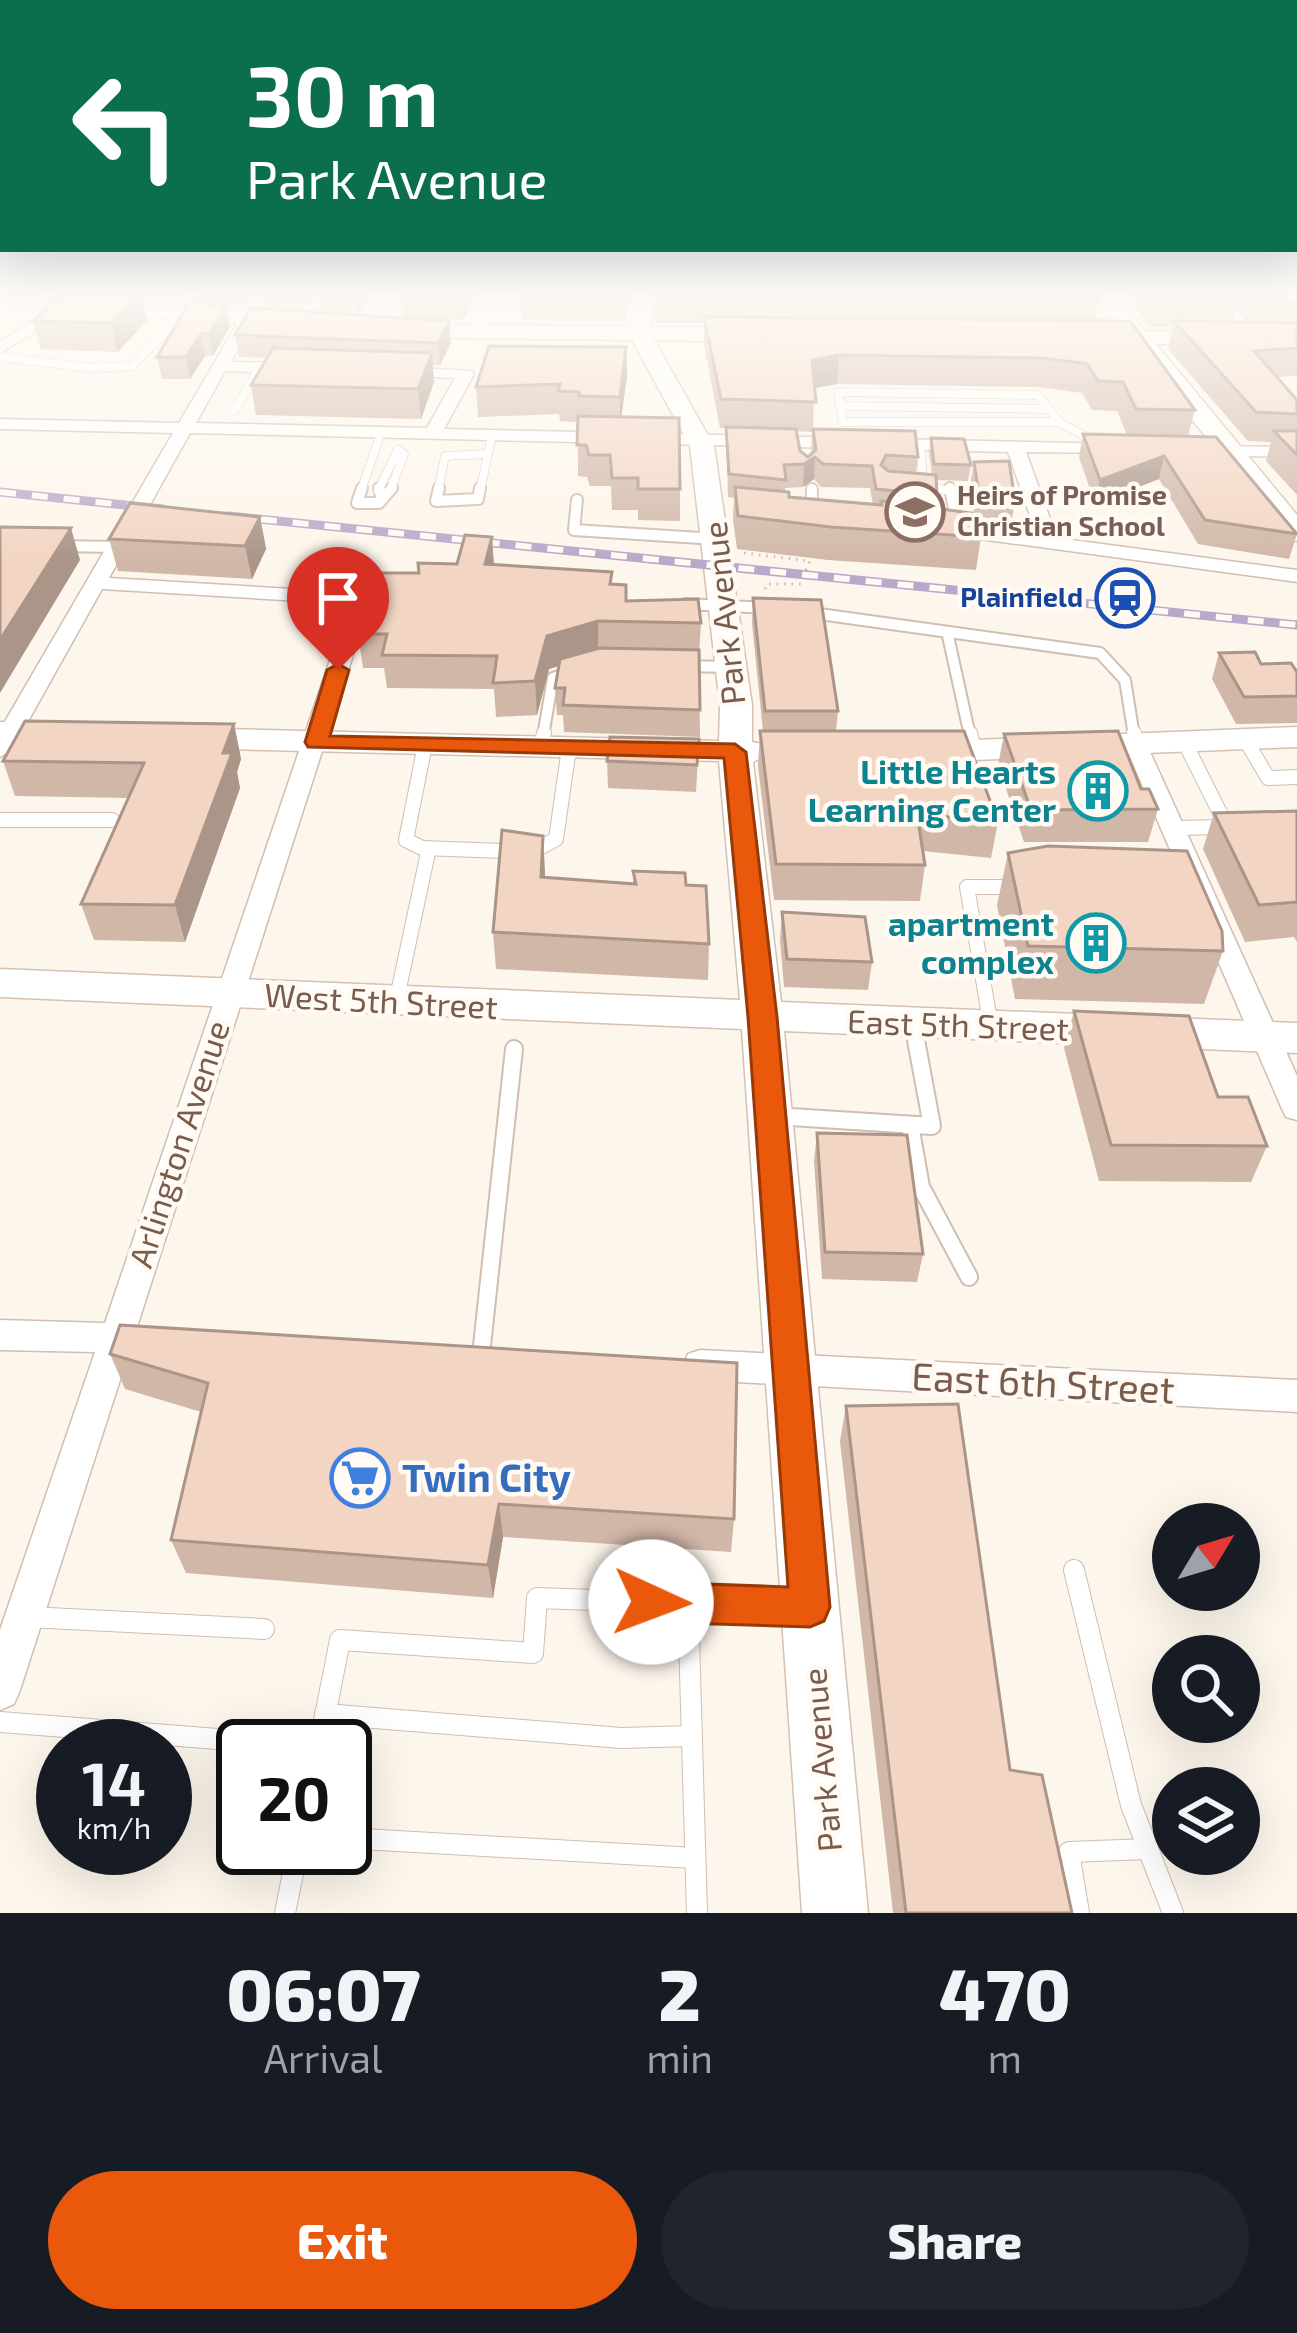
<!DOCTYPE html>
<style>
body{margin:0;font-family:"Exo 2",sans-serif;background:#20242c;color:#f1f3f6;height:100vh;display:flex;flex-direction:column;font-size:45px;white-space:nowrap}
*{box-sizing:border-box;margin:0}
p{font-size:39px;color:#9ea1a6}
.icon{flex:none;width:66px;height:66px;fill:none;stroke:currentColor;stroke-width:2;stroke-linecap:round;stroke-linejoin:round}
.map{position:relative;height:1913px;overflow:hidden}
.drawer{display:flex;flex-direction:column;background:#171b24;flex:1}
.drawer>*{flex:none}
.top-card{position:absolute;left:0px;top:0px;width:1299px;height:252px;box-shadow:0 12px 48px #0002;background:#0b6e4f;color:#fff;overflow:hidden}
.needle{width:78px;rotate:52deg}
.fabs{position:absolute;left:1152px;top:1503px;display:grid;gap:24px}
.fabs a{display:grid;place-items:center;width:108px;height:108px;border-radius:50%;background:#171b24;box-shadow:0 12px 48px #0002;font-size:60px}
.speed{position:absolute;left:36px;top:1719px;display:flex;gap:24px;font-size:60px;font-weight:700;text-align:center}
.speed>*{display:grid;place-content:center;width:156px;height:156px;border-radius:50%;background:#171b24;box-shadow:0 12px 48px #0002;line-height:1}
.speed small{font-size:30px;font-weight:400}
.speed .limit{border:6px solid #111;border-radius:18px;background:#fff;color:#111}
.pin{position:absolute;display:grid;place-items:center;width:102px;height:102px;color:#fff;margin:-123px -51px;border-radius:50% 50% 50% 0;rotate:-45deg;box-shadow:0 0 12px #0007}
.pin .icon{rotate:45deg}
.me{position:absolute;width:132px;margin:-66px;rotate:92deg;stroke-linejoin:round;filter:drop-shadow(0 0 9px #0008)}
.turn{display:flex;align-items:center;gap:42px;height:252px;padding:0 48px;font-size:54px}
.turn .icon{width:156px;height:156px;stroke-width:2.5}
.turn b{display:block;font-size:84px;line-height:102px}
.eta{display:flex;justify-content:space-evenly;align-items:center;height:204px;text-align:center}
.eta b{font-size:72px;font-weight:800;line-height:84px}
.button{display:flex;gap:24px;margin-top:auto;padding:24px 48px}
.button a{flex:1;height:138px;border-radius:72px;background:#ea580c;color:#fff;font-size:48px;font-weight:800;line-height:138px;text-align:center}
.button a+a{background:#20242c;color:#f1f3f6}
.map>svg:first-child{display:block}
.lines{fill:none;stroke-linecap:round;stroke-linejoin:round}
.lane-far4-casing{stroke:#d1beb0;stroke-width:9}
.lane-far3-casing{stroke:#d1beb0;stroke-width:14}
.lane-far2-casing{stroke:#d1beb0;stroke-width:16}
.lane-far1-casing{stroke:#d1beb0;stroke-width:20}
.lane-casing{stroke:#d1beb0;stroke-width:22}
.street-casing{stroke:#d1beb0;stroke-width:3}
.secondary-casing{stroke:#d6c0b0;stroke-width:3}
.path{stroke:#d9b8a5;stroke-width:3;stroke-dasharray:1.5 6;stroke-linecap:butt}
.lane-far4{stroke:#fff;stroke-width:8}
.lane-far3{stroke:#fff;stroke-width:10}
.lane-far2{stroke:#fff;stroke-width:14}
.lane-far1{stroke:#fff;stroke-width:16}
.lane{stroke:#fff;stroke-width:20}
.street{fill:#fff;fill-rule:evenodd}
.secondary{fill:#fff;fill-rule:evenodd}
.rail-casing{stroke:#b9a8c9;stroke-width:9}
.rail{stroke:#fffaf3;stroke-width:6;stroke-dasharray:16;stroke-linecap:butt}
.wall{fill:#d1b7a8;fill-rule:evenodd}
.shaded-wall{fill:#aa9588}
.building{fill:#f3d5c3;stroke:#aa9588;stroke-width:3}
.route{fill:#ea580c;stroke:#983908;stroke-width:3}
.labels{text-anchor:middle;stroke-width:9;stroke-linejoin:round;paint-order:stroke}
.far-education-label{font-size:27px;font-weight:bold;fill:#785e54;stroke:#fffaf3;text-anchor:start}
.far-transit-label{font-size:27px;font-weight:bold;fill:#164399;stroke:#fffaf3;text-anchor:end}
.street-label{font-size:33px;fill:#7a5c4d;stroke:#fffaf3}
.culture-label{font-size:33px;font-weight:bold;fill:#0d838f;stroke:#fffaf3;text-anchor:end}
.near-street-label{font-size:39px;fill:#7a5c4d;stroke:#fffaf3}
.near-shop-label{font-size:39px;font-weight:bold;fill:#366cbe;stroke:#fffaf3;text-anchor:start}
</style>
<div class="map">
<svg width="1297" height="1913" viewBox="0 0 1297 1913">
<rect width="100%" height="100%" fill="#fdf6ec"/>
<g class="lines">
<defs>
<g id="lane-far4">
<polyline points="304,322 325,295"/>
<polyline points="475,333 492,295"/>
<polyline points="0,357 90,368 132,366 184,313"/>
<polygon points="838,392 1038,395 1059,422 843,422"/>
<polyline points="839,406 1049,409"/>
<polyline points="234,411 260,367"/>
<polyline points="1059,422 1083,435 1088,448"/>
<polyline points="920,445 924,487"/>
<polyline points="488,454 492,435"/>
<polyline points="922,486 952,491"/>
<polyline points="361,491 381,433"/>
<polyline points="378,491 398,450"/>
<polyline points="390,491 404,454 398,450"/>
<polyline points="438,491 445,456 488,454"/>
<polyline points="480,491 488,454"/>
</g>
<g id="lane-far3">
<polyline points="362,488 357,503 379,503 392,488"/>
<polyline points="379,488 381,496"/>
<polyline points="439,488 436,501 478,499 480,488"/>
<polyline points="950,488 957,525"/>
<polyline points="577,500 574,530 716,539"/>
<polyline points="811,516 812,489"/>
<polyline points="61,546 116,547"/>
<polyline points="685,604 771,608"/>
<polyline points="805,612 1100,653 1125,680 1134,736"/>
<polyline points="948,636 970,736"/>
<polyline points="683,666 732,667"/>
<polyline points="543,736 553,678 572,672"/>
</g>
<g id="lane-far2">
<polyline points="970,733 974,752"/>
<polyline points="1134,733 1135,743"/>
<polyline points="1245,739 1268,778 1297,777"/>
<polyline points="1184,741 1227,827"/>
<polyline points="425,745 406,840 422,848 532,852 556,839 569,748"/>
<polyline points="541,747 544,733"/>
<polyline points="0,820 112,820"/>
<polyline points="1174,828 1223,827"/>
<polyline points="396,1002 429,848"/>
<polyline points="913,1023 917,1043"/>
<polyline points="991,1026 967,887 1019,887"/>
</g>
<g id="lane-far1">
<polyline points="775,1116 932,1126 916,1040"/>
<polyline points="910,1125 921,1187 969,1277"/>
<polyline points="481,1355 514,1049"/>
</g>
<g id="lane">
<polyline points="1074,1570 1131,1805 1173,1913"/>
<polyline points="688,1603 697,1913"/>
<polyline points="29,1617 264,1629"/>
<polyline points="325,1714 621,1738 692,1736"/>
<polyline points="0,1722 243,1741"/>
<polyline points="319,1746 340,1640 533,1653 537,1598 799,1607"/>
<polyline points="345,1838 695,1858"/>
<polyline points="285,1913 298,1848"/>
<polyline points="1079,1913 1069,1852 1148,1849"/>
</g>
<g id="street">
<polygon points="64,295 78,295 65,314 0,353 0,341 55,308"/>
<polygon points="254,295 268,295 231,362 295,363 303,368 295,373 225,371 196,423 427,428 455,378 394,375 392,372 400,367 472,371 474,374 444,429 1118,444 1127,449 1124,453 1026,452 1057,538 1297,570 1297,582 936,533 934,529 943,523 1037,536 1008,452 190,433 109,578 361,593 371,599 137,1327 145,1338 140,1348 129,1352 20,1690 14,1704 0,1710 0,1630 95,1352 0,1350 0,1320 105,1323 349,604 102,589 12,750 0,757 0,730 173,433 0,429 0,419 179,423"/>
<polygon points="1210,446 1297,447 1297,457 1204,455 1204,447"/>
<polygon points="1135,736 1146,743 1297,1076 1297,1120 1286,1117 1282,1109 1124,743"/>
<polygon points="700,1350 1297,1380 1297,1412 700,1380 688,1376 683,1365 688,1354"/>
</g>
<g id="secondary">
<polygon points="0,295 294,316 305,322 294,328 0,304"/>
<polygon points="632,295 652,295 651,327 755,328 766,335 755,342 654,340 714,446 752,705 752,742 768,745 773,752 753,762 781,1002 1297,1023 1297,1053 784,1031 868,1913 802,1913 742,1029 0,997 0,969 740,1000 719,761 185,748 168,738 185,728 719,741 720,705 690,446 632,340 400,337 389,330 400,323 630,327"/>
<polygon points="1094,295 1115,295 1145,331 1297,332 1297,346 1156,344 1297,515 1297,541 1287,539 1132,344 1082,342 1082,332 1122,331"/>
<polygon points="0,722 73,724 89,734 73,744 0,742"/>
<polygon points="1297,727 1297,747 923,762 906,752 923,742"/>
</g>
</defs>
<use href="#lane-far4" class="lane-far4-casing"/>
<use href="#lane-far3" class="lane-far3-casing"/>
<use href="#lane-far2" class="lane-far2-casing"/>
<use href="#lane-far1" class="lane-far1-casing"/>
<use href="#lane" class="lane-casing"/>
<use href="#street" class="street-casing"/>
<use href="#secondary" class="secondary-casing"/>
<g class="path">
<polyline points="744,553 810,561 805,572"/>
<polyline points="765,589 767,584 806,584"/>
<polyline points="1296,622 1297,614"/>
</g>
<use href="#lane-far4" class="lane-far4"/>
<use href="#lane-far3" class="lane-far3"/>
<use href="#lane-far2" class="lane-far2"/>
<use href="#lane-far1" class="lane-far1"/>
<use href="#lane" class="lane"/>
<use href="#street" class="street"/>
<use href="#secondary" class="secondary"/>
<defs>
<g id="rail">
<polyline points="0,492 163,509"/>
<polyline points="229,516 1297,625"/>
</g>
</defs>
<use href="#rail" class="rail-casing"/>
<use href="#rail" class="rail"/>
</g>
<g class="wall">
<polygon points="61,295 182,295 176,301 142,299 147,320 118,352 41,349 33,321"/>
<polygon points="202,295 249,295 242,307 226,306 230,327 213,356 205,356 190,379 162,379 157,357 204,304"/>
<polygon points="263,295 315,295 302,311 322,313 319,295 370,295 358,315 403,318 401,297 477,295 463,320 409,319 449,321 451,343 440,365 433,365 434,382 421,419 256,415 251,385 267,358 239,357 235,335 265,309"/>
<polygon points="520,295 629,295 626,321 522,320"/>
<path d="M652,295H1097L1100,300L1096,320L1195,410L1188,436L1297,534L1289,559L1198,544L1159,479L1095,504L1079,457L1083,434L1127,435L1117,411L1092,410L1082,393L1038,387L837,384L814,388L813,429L918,457L916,473L932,474L929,454L931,438L971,465L968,481L937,480L935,508L974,514L970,485L974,462L1015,501L1011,525L980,521L981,537L976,570L828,560L737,549L733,519L734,498L728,497L726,428H720L704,345V323H656ZM796,431L812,432L811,454L808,457L800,451ZM814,479L821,487L870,488L873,505L789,497L785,492V488L803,487Z"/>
<path d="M1128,295H1297V376L1276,377L1297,400V495L1266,461L1271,442L1248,441L1168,349L1173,327H1150ZM1236,308L1247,322H1233Z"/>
<polygon points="626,347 627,376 621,417 680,489 680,521 638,520 638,510 612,510 611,486 590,486 587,477 578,476 578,422 560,421 559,414 478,417 476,387"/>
<polygon points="260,517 266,549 252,579 118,571 109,539"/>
<polygon points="492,537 494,565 612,584 626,601 701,623 699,656 700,737 564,732 563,715 557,715 555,688 559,666 549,669 537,715 496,717 494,689 387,688 384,668 363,668 358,634 419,573 457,564"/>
<polygon points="753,598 838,711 836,731 998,822 991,858 923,851 925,865 920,901 774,900 758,766 760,731 763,731 752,623"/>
<polygon points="1219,653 1297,672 1297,723 1236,724 1212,679"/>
<polygon points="234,724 241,759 237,772 240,788 185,942 94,940 81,904 129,798 15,796 3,761"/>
<polygon points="1004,734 1141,789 1158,809 1148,842 1024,842 998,765"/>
<polygon points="699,739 696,792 608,788 607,761"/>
<polygon points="1297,811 1297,942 1294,937 1245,942 1203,849 1214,813"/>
<polygon points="1008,853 1223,951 1204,1004 1015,999 997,905"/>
<polygon points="633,871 686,885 709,944 708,980 496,969 493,932 545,877 633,883"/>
<polygon points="782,912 872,962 868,990 784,987 780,940"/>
<polygon points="1074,1011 1218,1097 1267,1146 1251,1182 1099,1181 1064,1048"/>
<polygon points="817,1133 923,1254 917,1282 822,1279 814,1161"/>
<polygon points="110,1354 734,1519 731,1552 503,1537 493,1598 186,1573 171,1540 201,1412 125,1389"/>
<polygon points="846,1406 1010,1770 1072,1913 893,1913 840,1441"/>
</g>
<g class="shaded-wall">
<polygon points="139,295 141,295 147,320 118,352 111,323"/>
<polygon points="239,295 249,295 242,307"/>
<polygon points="299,295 315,295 302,311"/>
<polygon points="355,295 370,295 357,315"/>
<polygon points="464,295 477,295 463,320 461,299"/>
<polygon points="226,306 230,327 213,356 209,334"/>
<polygon points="449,321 451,343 440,365 438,343"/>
<polygon points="201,334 205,356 190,379 186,357"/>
<polygon points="626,347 627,376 620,427 620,397"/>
<polygon points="432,353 434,382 421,419 418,389"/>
<polygon points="839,355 837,384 810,389 812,360"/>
<polygon points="1164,456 1159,479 1095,504 1100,480"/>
<polygon points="815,457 814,479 803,487 804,464"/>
<polygon points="260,517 266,549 252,579 245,546"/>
<polygon points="71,528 80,560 0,693 0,640"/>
<polygon points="492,537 494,569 485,564"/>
<polygon points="598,621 598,654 549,669 537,715 535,681 547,636"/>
<polygon points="234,724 241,759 237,772 240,788 185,942 175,905 223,753"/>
<polygon points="543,836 545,872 544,913 541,877"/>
<polygon points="499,1504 503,1537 493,1598 488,1565"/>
</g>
<g class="building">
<polygon points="61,295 139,295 111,323 33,321"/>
<polygon points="403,295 464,295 461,299 401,297"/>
<polygon points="656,295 1097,295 1100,300 656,296"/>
<polygon points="1152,295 1234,295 1238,301 1156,300"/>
<polygon points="1253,295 1297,295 1297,302 1257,300"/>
<polygon points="189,303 226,306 209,334 201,334 186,357 157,357"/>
<polygon points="251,308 449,321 438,343 235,335"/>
<polygon points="704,317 1122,321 1131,322 1195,410 1136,409 1123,382 1098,381 1087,364 1043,358 839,355 812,360 816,402 721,399"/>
<polygon points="1174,321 1297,323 1297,348 1254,351 1297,400 1297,414 1256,412"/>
<polygon points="489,346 626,347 620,397 579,396 579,392 558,391 560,384 476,387"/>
<polygon points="273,348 432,353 418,389 251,385"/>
<polygon points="578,416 679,418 680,489 638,489 638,478 612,478 610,455 589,455 586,445 577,445"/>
<polygon points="726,427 796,429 800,451 808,457 816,450 813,429 915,431 918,457 886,455 881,465 888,471 936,475 937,495 876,489 872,466 823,464 815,457 804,464 784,465 786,480 729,474"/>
<polygon points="1274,431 1297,431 1297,455"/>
<polygon points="1083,434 1216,437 1297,534 1205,520 1164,456 1100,480"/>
<polygon points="931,438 964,439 971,465 934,464"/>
<polygon points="1009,461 1015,501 979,496 974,462"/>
<polygon points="735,487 789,492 789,497 882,505 881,501 979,514 981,537 831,527 738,516"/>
<polygon points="130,503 260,517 245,546 109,539"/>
<polygon points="0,527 71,528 0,640"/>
<polygon points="465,535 492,537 485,564 612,572 610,584 626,585 626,601 698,599 701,623 598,621 547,636 535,681 493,683 497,656 382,655 387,634 358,634 376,573 419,573 418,563 457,564"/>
<polygon points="753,598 821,600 838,711 765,711"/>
<polygon points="600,648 699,650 700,710 563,705 565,688 555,688 560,659"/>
<polygon points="1255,652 1261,664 1291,663 1297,672 1297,696 1244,697 1219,653"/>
<polygon points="25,721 234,724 223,753 232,753 175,905 81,904 144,763 3,761"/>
<polygon points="760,731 964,731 998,822 917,814 925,865 776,864"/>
<polygon points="1118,731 1141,789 1149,789 1158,809 1031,810 1004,734"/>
<polygon points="610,737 699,739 697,765 607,761"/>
<polygon points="1297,811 1297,902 1259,905 1214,813"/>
<polygon points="502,830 543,836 541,877 636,884 633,871 685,873 686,885 706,886 709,944 493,932"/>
<polygon points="1048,846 1187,851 1222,931 1223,951 1028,946 1008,853"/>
<polygon points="782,912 865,917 872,962 787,959"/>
<polygon points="1074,1011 1189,1016 1218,1097 1248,1097 1267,1146 1111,1145"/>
<polygon points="817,1133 907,1135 923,1254 825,1252"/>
<polygon points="120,1325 737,1363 734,1519 499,1504 488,1565 171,1540 208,1383 110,1354"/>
<polygon points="958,1404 1010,1770 1042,1775 1072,1913 906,1913 846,1406"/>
</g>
<linearGradient id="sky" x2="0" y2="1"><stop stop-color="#97c7e8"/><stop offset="0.52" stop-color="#fefbf6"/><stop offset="1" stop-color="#fefbf6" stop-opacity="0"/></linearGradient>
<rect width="1297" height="562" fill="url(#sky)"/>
<polygon class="route" points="338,664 349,670 330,736 735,744 746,752 777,1017 830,1607 824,1621 810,1627 651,1622 637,1616 631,1602 637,1588 651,1582 788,1587 748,1017 724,758 308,747 305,742 327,670"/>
<defs>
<symbol id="school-ring" viewBox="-11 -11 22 22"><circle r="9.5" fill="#fffaf3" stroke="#8d6e63" stroke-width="1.5"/><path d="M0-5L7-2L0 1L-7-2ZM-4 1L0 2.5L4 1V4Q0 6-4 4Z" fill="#8d6e63"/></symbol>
<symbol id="station-ring" viewBox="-11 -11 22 22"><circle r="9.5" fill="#fffaf3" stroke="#1a4fb4" stroke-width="1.5"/><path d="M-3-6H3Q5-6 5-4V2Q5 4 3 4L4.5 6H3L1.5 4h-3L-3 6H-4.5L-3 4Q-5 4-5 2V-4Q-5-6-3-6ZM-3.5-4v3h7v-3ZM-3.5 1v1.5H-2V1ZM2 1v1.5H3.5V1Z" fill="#1a4fb4"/></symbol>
<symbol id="building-ring" viewBox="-11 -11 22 22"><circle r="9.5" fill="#fffaf3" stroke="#0f9aa8" stroke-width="1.5"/><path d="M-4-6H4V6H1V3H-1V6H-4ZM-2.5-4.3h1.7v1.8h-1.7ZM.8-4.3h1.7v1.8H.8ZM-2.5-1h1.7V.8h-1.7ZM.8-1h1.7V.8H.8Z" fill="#0f9aa8"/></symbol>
<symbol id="supermarket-ring" viewBox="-11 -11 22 22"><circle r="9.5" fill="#fffaf3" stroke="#3f7fe0" stroke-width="1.5"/><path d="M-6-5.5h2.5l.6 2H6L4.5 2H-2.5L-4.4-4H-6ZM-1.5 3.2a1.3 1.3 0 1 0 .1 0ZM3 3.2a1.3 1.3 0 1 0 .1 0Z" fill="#3f7fe0"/></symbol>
</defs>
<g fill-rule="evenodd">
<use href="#school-ring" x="882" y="479" width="66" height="66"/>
<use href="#station-ring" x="1092" y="565" width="66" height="66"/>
<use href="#building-ring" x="1065" y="758" width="66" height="66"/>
<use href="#building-ring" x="1063" y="910" width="66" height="66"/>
<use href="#supermarket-ring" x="327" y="1445" width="66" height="66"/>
</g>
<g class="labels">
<g class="far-education-label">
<text x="957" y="505">Heirs of Promise<tspan x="957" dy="31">Christian School</tspan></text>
</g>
<g class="far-transit-label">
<text x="1083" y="607">Plainfield</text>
</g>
<g class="street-label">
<text transform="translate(724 613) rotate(-96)" y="12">Park Avenue</text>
<text transform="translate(381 1001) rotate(3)" y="12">West 5th Street</text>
<text transform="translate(958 1025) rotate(2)" y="12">East 5th Street</text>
<text transform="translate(179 1144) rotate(-72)" y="12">Arlington Avenue</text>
<text transform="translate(822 1760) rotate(-95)" y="12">Park Avenue</text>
</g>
<g class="culture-label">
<text x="1056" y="784">Little Hearts<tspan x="1056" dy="38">Learning Center</tspan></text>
<text x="1054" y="936">apartment<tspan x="1054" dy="38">complex</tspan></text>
</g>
<g class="near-street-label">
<text transform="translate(1043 1383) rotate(3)" y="14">East 6th Street</text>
</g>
<g class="near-shop-label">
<text x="402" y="1492">Twin City</text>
</g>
</g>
</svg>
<div class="fabs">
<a><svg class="needle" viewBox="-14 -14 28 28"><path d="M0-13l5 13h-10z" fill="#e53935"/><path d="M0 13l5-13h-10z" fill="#9ea1a6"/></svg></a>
<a><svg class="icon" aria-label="search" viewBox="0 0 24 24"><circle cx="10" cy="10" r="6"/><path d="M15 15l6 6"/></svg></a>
<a><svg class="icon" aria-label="layers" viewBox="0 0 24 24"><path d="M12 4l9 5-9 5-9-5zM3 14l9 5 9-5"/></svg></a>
</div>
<div class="speed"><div>14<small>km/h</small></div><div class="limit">20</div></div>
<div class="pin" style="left:338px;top:670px;background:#d93025"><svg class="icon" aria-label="arrive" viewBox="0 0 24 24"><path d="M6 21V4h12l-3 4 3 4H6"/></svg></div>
<svg class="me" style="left:651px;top:1602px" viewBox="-20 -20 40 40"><circle r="19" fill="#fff"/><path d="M0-13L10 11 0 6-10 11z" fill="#ea580c"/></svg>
<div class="top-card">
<div class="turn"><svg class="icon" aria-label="left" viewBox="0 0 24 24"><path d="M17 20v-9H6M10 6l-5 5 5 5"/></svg><div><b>30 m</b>Park Avenue</div></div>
</div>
</div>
<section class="drawer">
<div class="eta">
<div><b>06:07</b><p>Arrival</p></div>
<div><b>2</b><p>min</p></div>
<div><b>470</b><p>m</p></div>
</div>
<div class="button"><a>Exit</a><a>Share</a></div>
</section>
